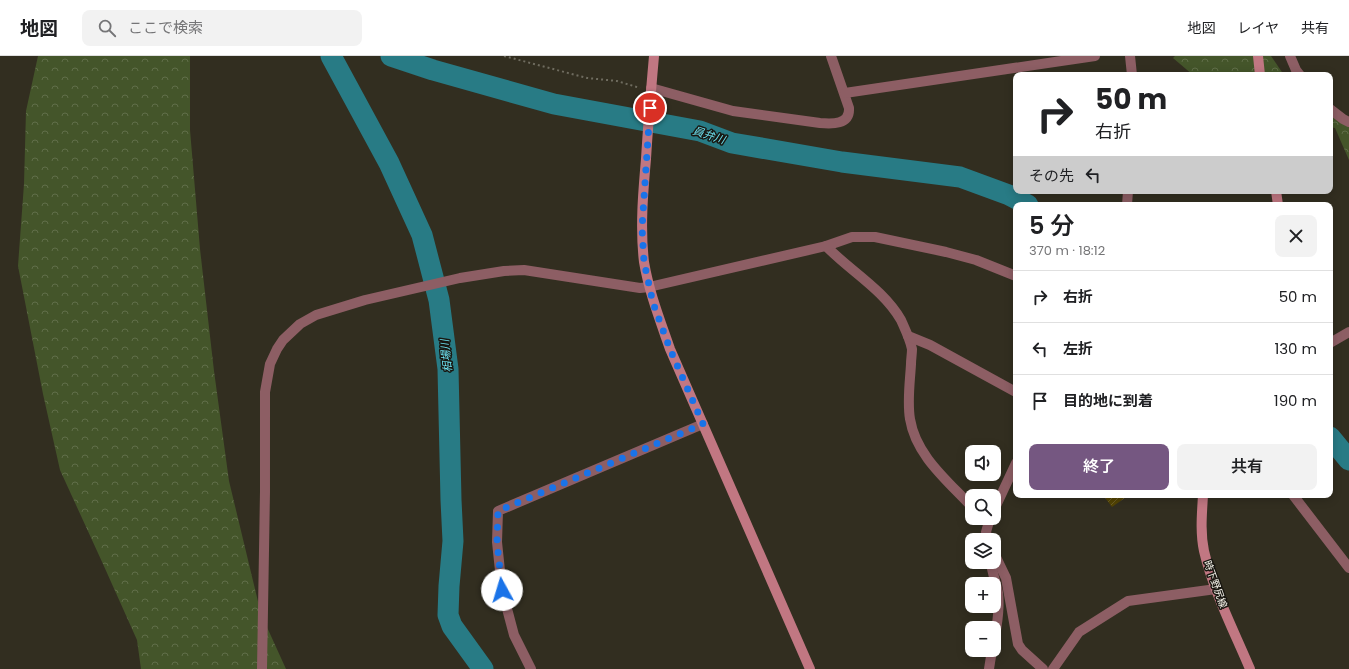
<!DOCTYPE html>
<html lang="ja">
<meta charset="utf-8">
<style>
body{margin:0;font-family:Poppins,"Noto Sans JP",sans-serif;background:#f2f2f2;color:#202124;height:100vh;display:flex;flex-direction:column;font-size:15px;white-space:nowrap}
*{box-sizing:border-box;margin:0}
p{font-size:13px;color:#757577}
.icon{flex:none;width:22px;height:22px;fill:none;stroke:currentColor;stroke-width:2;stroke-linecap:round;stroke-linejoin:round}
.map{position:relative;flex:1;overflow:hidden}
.panel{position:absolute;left:1013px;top:146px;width:320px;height:296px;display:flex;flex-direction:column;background:#fff;border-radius:8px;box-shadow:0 2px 10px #0003}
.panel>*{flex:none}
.guide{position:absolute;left:1013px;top:16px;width:320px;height:122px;border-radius:8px;box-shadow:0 2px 10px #0003;background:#fff;color:#202124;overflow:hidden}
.fabs{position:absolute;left:965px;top:389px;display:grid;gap:8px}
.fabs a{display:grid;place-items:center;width:36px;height:36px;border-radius:8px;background:#fff;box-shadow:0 2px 10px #0003;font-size:20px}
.pin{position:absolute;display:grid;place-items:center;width:34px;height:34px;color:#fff;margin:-17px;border:2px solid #fff;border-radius:50%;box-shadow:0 1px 4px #0007}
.me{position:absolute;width:44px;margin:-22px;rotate:354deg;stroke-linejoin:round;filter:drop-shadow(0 0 3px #0008)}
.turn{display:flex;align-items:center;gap:14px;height:84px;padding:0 16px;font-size:18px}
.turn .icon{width:52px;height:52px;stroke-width:2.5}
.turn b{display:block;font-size:28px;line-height:34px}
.then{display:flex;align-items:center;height:38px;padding:0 16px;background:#0003;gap:8px;font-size:15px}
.round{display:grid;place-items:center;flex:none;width:42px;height:42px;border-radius:8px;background:#f2f2f2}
.head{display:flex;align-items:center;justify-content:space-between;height:68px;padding:0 16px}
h1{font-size:24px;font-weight:600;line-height:30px}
.primary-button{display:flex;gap:8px;margin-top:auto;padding:8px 16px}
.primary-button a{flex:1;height:46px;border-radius:8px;background:#755781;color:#fff;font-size:16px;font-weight:600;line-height:46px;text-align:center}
.primary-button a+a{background:#f2f2f2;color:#202124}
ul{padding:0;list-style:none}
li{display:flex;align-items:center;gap:12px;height:52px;padding:0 16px;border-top:1px solid #e0e0e0}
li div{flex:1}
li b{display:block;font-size:15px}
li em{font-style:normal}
header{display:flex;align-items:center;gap:24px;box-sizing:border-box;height:56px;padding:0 20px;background:#fff;border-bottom:1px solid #e0e0e0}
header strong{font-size:19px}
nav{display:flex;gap:22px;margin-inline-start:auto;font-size:14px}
.search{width:280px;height:36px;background:#f2f2f2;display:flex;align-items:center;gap:10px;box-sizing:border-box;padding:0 14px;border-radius:8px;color:#757577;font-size:15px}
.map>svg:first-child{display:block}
.forest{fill:url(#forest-crowns)}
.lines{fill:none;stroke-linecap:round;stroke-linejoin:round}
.river{stroke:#287b85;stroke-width:21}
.building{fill:url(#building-hatch)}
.path{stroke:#6f6c5f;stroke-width:2;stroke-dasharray:2 3;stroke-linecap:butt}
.street{stroke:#8d5e64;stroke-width:10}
.secondary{stroke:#c17782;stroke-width:10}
.route{stroke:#1a73e8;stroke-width:7;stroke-dasharray:0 12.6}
.labels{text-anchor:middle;stroke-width:3;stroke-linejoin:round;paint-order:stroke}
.street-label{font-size:10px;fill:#f4f2e9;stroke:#181610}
.water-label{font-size:11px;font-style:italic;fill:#6de4f3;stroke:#181610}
</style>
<header>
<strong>地図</strong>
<div class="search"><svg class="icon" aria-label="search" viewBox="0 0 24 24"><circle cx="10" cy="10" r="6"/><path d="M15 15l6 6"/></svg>ここで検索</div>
<nav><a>地図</a><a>レイヤ</a><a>共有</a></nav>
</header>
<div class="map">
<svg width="1349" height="613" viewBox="0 0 1349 613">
<defs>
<pattern id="forest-crowns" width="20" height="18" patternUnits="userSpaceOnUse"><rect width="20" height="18" fill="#44552a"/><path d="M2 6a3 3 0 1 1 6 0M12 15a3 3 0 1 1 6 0" fill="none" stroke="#606e49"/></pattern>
<pattern id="building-hatch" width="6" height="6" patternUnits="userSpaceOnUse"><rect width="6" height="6" fill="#534403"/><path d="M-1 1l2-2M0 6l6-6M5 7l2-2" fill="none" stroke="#6c5f28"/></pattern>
</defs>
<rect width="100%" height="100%" fill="#322e20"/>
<g class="forest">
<polygon points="38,0 190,0 190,74 200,193 214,315 229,425 261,558 286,613 141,613 137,584 103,508 60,414 43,338 18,210 24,128 26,55"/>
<polygon points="1175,0 1271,0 1284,19 1193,19 1173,2"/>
<polygon points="1330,59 1349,71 1349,104 1335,72 1330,71"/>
</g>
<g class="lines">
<g class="river">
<polyline points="331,0 389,107 422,179 439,244 448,313 451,444 453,485 449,530 448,559 452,570 483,613"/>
<polyline points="391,0 433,14 554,48 700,75 732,87 842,106 960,121 1009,139 1028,149"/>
<polyline points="1330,381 1349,404"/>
</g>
</g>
<polygon class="building" points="1103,439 1129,439 1112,451"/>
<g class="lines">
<polyline class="path" points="504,0 587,22 617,25 640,32"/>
<g class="street">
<polyline points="1130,0 1132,19"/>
<polyline points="1290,0 1296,14 1300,19"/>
<path d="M651,32L733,55L820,67C832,68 850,69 849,52L831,0"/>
<polyline points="845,37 1095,0"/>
<polyline points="1330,53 1343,63 1349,66"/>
<polyline points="1127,149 1128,135"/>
<path d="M826,190C850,215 883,233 901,264C905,273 910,283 912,293C912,298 911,303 911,308C910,326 907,345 910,363C916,400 948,425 972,451"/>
<polyline points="908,280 930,289 1016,336"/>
<polyline points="1330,287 1349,276"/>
<polyline points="1293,439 1349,512"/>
<polyline points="994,454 1016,407"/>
<polyline points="988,484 986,476 990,462"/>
<polyline points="994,497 1006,522 1018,588 1022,594 1043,613"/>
<path d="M991,506C992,517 996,526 998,537C1000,552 997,570 994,585"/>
<polyline points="262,613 265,435 265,336 270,308 277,293 283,284 300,268 316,259 365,244 460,222 504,215 524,214 640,232 649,231 826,190 852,181 875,181 946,196 976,204 1016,220"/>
<polyline points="531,613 514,579 502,534 497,486 498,455 703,368"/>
<polyline points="989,613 992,594"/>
<polyline points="1053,613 1079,576 1128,545 1216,533"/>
</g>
<g class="secondary">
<path d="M654,0C651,34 648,69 646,103C643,137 640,172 644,206C649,236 660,264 670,293L810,613"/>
<polyline points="1258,0 1260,19"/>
<polyline points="1276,135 1278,149"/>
<path d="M1203,439C1202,457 1200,476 1204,495C1213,534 1234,575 1250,613"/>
</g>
</g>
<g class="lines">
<polyline class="route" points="502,534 497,486 498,455 703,368 670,293 653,247 644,206 642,172 650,52"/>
</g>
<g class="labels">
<g class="street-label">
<text transform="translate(1216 528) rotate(70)" y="4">時下野尻線</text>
</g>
<g class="water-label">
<text transform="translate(709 79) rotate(18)" y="4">員弁川</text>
<text transform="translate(446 300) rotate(-96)" y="4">相場川</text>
</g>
</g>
</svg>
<div class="fabs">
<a><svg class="icon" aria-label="sound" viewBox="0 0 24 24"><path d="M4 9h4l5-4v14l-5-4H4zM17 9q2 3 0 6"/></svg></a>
<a><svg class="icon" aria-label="search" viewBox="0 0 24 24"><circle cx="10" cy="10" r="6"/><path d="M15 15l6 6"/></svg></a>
<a><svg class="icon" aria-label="layers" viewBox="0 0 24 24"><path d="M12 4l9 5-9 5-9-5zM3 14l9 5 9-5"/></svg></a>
<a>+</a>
<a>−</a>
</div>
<div class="pin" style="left:650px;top:52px;background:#d93025"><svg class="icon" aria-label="arrive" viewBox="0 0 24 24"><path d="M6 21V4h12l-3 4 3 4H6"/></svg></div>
<svg class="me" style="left:502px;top:534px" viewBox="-20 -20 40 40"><circle r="19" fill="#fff"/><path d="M0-13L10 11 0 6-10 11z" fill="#1a73e8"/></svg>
<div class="guide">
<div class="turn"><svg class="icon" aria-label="right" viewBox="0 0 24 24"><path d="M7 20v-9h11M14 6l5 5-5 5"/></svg><div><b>50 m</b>右折</div></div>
<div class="then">その先<svg class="icon" aria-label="left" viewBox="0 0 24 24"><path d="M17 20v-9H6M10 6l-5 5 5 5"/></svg></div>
</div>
<section class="panel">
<div class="head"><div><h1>5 分</h1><p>370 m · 18:12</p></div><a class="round"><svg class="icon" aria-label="close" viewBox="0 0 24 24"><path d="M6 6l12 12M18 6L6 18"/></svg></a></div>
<ul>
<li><svg class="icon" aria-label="right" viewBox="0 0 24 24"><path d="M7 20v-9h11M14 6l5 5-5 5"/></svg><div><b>右折</b></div><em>50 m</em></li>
<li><svg class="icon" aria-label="left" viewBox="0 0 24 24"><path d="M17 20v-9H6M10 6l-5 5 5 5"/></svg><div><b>左折</b></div><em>130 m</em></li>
<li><svg class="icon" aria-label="arrive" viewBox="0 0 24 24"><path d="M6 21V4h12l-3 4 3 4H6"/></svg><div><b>目的地に到着</b></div><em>190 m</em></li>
</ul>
<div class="primary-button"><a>終了</a><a>共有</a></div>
</section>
</div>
